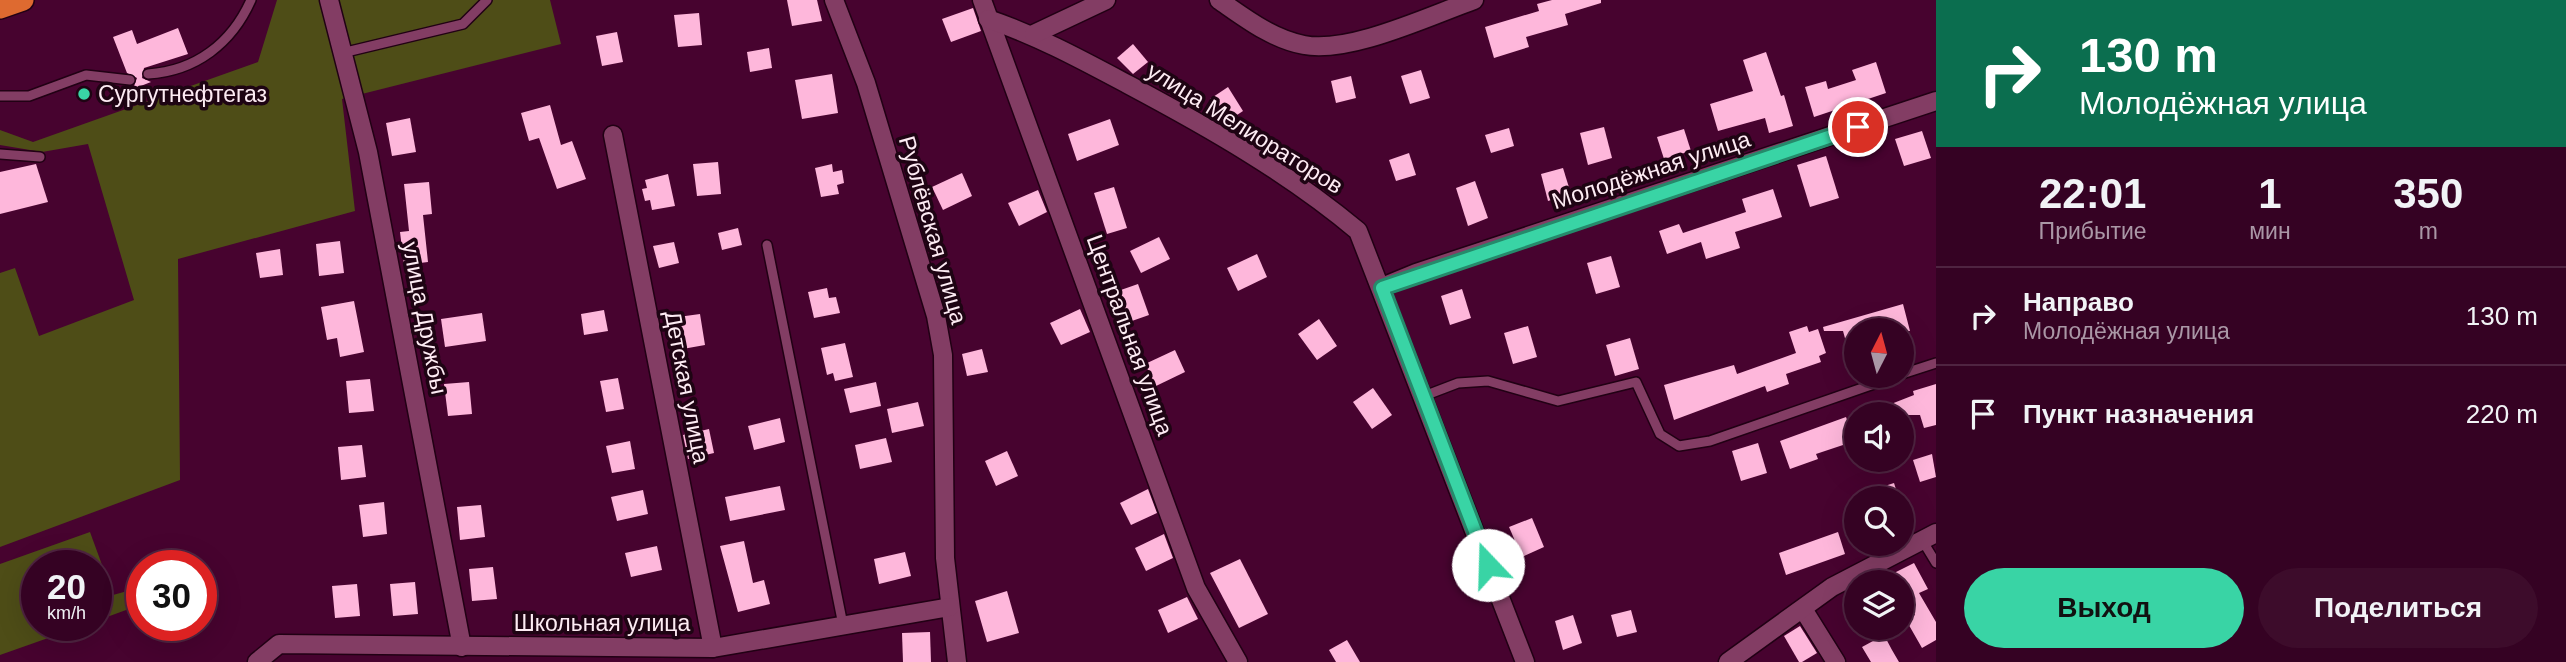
<!DOCTYPE html>
<html lang="ru">
<meta charset="utf-8">
<style>
body{margin:0;font-family:Helvetica,sans-serif;background:#3d0c2b;color:#f1f3f6;height:100vh;display:flex;flex-direction:column;font-size:26px;white-space:nowrap}
*{box-sizing:border-box;margin:0}
p{font-size:23px;color:#aa97a6}
.icon{flex:none;width:38px;height:38px;fill:none;stroke:currentColor;stroke-width:2;stroke-linecap:round;stroke-linejoin:round}
.map{position:relative;flex:1;overflow:hidden}
.side{display:flex;flex-direction:column;background:#350223;width:630px}
.side>*{flex:none}
.banner{background:#0b6e4f;color:#fff;overflow:hidden}
.needle{width:46px;rotate:6deg}
.tools{position:absolute;left:1844px;top:318px;display:grid;gap:14px}
.tools a{display:grid;place-items:center;width:70px;height:70px;border-radius:50%;background:#350223;box-shadow:0 7px 28px #0002,0 0 0 2px #4f2441;font-size:35px}
.speed{position:absolute;left:21px;top:550px;display:flex;gap:14px;font-size:35px;font-weight:700;text-align:center}
.speed>*{display:grid;place-content:center;width:91px;height:91px;border-radius:50%;background:#350223;box-shadow:0 7px 28px #0002,0 0 0 2px #4f2441;line-height:1}
.speed small{font-size:18px;font-weight:400}
.speed .limit{border:10px solid #d22;background:#fff;color:#111}
.pin{position:absolute;display:grid;place-items:center;width:60px;height:60px;color:#fff;margin:-30px;border:4px solid #fff;border-radius:50%;box-shadow:0 2px 7px #0007}
.me{position:absolute;width:77px;margin:-38px;rotate:339deg;stroke-linejoin:round;filter:drop-shadow(0 0 5px #0008)}
.turn{display:flex;align-items:center;gap:24px;height:147px;padding:0 28px;font-size:32px}
.turn .icon{width:91px;height:91px;stroke-width:2.5}
.turn b{display:block;font-size:49px;line-height:60px}
.eta{display:flex;justify-content:space-evenly;align-items:center;height:119px;text-align:center}
.eta b{font-size:42px;font-weight:700;line-height:49px}
.primary-button{display:flex;gap:14px;margin-top:auto;padding:14px 28px}
.primary-button a{flex:1;height:80px;border-radius:42px;background:#39d4a5;color:#111;font-size:28px;font-weight:700;line-height:80px;text-align:center}
.primary-button a+a{background:#3d0c2b;color:#f1f3f6}
ul{padding:0;list-style:none}
li{display:flex;align-items:center;gap:21px;height:98px;padding:0 28px;border-top:2px solid #4f2441}
li div{flex:1}
li b{display:block;font-size:26px}
li em{font-style:normal}
main{display:flex;flex:1;min-height:0}
.map>svg:first-child{display:block}
.green{fill:#4e4d17}
.building{fill:#feb7db}
.lines{fill:none;stroke-linecap:round;stroke-linejoin:round}
.service-casing{stroke:#210114;stroke-width:12}
.minor-casing{stroke:#210114;stroke-width:21}
.trunk-casing{stroke:#210114;stroke-width:24}
.service{stroke:#833d64;stroke-width:9}
.minor{stroke:#833d64;stroke-width:18}
.trunk{stroke:#de6a30;stroke-width:21}
.route-casing{stroke:#258a6b;stroke-width:18}
.route{stroke:#39d4a5;stroke-width:12}
.poi-dot{fill:#39d4a5;stroke:#1e0413;stroke-width:2.5}
.labels{text-anchor:middle;stroke-width:7;stroke-linejoin:round;paint-order:stroke}
.poi-label{font-size:23px;fill:#fdebf3;stroke:#1e0413;text-anchor:start}
.street-label{font-size:23px;fill:#fdebf3;stroke:#1e0413}
</style>
<main>
<div class="map">
<svg width="1936" height="662" viewBox="0 0 1936 662">
<rect width="100%" height="100%" fill="#47032f"/>
<g class="green">
<polygon points="277,0 550,0 561,44 342,99 355,211 178,259 180,480 0,547 0,273 15,268 39,336 134,300 88,144 42,152 0,145 0,130 33,142 258,62"/>
<polygon points="90,532 113,595 131,590 137,606 96,621 96,565 37,565 37,625 85,625 0,655 0,564"/>
</g>
<g class="building">
<polygon points="787,0 817,0 822,21 792,26"/>
<polygon points="1552,0 1601,0 1601,3 1565,14 1568,25 1526,37 1529,47 1494,58 1485,27 1539,11 1537,4"/>
<polygon points="973,8 981,31 951,42 942,19"/>
<polygon points="699,13 702,45 678,47 674,15"/>
<polygon points="178,28 188,54 144,68 142,78 151,82 133,89 137,78 127,73 113,37 132,30 137,44"/>
<polygon points="617,32 623,62 602,66 596,36"/>
<polygon points="1133,44 1148,62 1133,74 1117,58"/>
<polygon points="769,48 772,68 750,72 747,52"/>
<polygon points="1766,52 1781,96 1784,95 1793,126 1769,133 1765,118 1718,131 1710,104 1753,91 1743,60"/>
<polygon points="1876,62 1886,93 1814,117 1805,87 1826,81 1828,89 1856,80 1852,70"/>
<polygon points="1421,70 1430,98 1410,104 1401,76"/>
<polygon points="832,74 838,113 802,119 795,80"/>
<polygon points="1351,76 1356,98 1336,103 1331,81"/>
<polygon points="1228,87 1243,111 1225,123 1210,99"/>
<polygon points="550,105 561,145 572,141 586,179 557,189 539,138 529,141 521,113"/>
<polygon points="410,118 416,152 392,156 386,123"/>
<polygon points="1110,119 1119,145 1077,161 1068,134"/>
<polygon points="1604,127 1612,158 1588,165 1580,133"/>
<polygon points="1509,128 1514,146 1491,153 1485,135"/>
<polygon points="1684,129 1691,151 1664,159 1657,137"/>
<polygon points="1922,131 1931,158 1904,166 1895,139"/>
<polygon points="1409,153 1416,175 1396,181 1389,160"/>
<polygon points="1826,156 1839,198 1810,207 1797,165"/>
<polygon points="718,162 721,194 697,196 693,164"/>
<polygon points="36,164 48,202 0,214 0,172"/>
<polygon points="832,164 833,172 842,170 844,183 837,185 839,194 821,197 815,168"/>
<polygon points="1563,168 1571,194 1548,201 1541,174"/>
<polygon points="962,173 972,196 943,210 932,187"/>
<polygon points="668,174 675,206 652,210 650,200 645,201 642,189 647,188 645,180"/>
<polygon points="1475,181 1488,218 1468,226 1456,188"/>
<polygon points="429,182 432,214 423,215 428,262 404,265 400,232 409,231 404,184"/>
<polygon points="1114,187 1127,228 1107,234 1094,193"/>
<polygon points="1773,189 1782,217 1735,232 1740,248 1706,259 1701,242 1667,254 1659,231 1679,224 1683,233 1746,212 1742,199"/>
<polygon points="1038,190 1047,212 1019,226 1008,203"/>
<polygon points="738,228 742,245 722,250 718,233"/>
<polygon points="1159,237 1170,259 1141,273 1130,251"/>
<polygon points="340,241 344,273 319,276 316,244"/>
<polygon points="674,242 679,263 659,268 653,246"/>
<polygon points="280,249 283,275 260,278 256,253"/>
<polygon points="1257,254 1267,277 1238,291 1227,268"/>
<polygon points="1611,256 1620,287 1596,294 1587,263"/>
<polygon points="1138,284 1149,315 1129,322 1118,291"/>
<polygon points="827,288 829,298 836,297 840,313 814,318 808,292"/>
<polygon points="1462,289 1471,318 1450,325 1441,296"/>
<polygon points="354,301 364,352 340,357 337,338 327,340 321,307"/>
<polygon points="1903,304 1910,331 1857,331 1857,366 1853,367 1843,331 1824,331 1823,327"/>
<polygon points="1080,309 1090,332 1061,345 1050,323"/>
<polygon points="604,310 608,331 584,335 581,314"/>
<polygon points="482,313 486,341 445,347 441,319"/>
<polygon points="700,314 705,345 677,350 674,334 681,333 678,317"/>
<polygon points="1319,319 1337,346 1317,360 1298,334"/>
<polygon points="1528,326 1537,357 1513,364 1504,333"/>
<polygon points="1807,326 1809,332 1818,329 1826,353 1819,356 1821,362 1786,374 1789,384 1767,392 1765,386 1674,420 1664,385 1734,365 1737,374 1796,353 1789,332"/>
<polygon points="1630,338 1639,369 1615,376 1606,345"/>
<polygon points="845,343 853,377 835,381 833,373 827,375 821,348"/>
<polygon points="982,349 988,372 967,376 962,354"/>
<polygon points="1175,350 1185,372 1156,386 1145,364"/>
<polygon points="618,378 624,409 606,412 600,381"/>
<polygon points="370,379 374,411 349,413 346,381"/>
<polygon points="469,382 472,414 448,416 444,384"/>
<polygon points="876,382 881,406 850,413 844,389"/>
<polygon points="1936,384 1936,425 1924,428 1920,415 1863,415 1914,395 1913,391"/>
<polygon points="1373,388 1392,415 1372,429 1353,402"/>
<polygon points="918,402 924,426 892,433 887,409"/>
<polygon points="1846,417 1851,431 1843,434 1846,444 1816,454 1818,459 1790,469 1780,441"/>
<polygon points="780,418 785,442 754,450 748,426"/>
<polygon points="709,429 714,453 688,459 683,435"/>
<polygon points="886,438 892,462 860,469 855,445"/>
<polygon points="630,441 635,469 612,473 606,446"/>
<polygon points="1758,443 1767,473 1741,481 1732,451"/>
<polygon points="362,445 366,477 341,480 338,447"/>
<polygon points="1007,451 1018,476 996,486 985,461"/>
<polygon points="1932,454 1936,477 1920,482 1913,460"/>
<polygon points="1894,483 1899,499 1854,499 1854,496"/>
<polygon points="780,486 785,510 730,521 725,497"/>
<polygon points="1148,489 1157,513 1131,525 1120,503"/>
<polygon points="643,490 648,514 617,521 611,497"/>
<polygon points="384,502 387,534 363,537 359,505"/>
<polygon points="481,505 485,537 460,540 457,507"/>
<polygon points="1532,518 1544,547 1522,557 1509,527"/>
<polygon points="1838,532 1845,554 1786,575 1779,553"/>
<polygon points="1164,534 1173,558 1146,571 1135,548"/>
<polygon points="744,541 753,583 764,580 770,604 738,612 720,546"/>
<polygon points="657,546 662,570 631,577 625,553"/>
<polygon points="905,552 911,576 879,584 874,559"/>
<polygon points="1240,559 1268,614 1239,628 1210,573"/>
<polygon points="1914,563 1928,589 1919,593 1936,622 1936,640 1922,648 1906,620 1915,615 1902,592 1902,583 1897,583 1892,574"/>
<polygon points="493,567 497,599 472,601 469,569"/>
<polygon points="415,582 418,614 393,616 390,584"/>
<polygon points="357,584 360,616 335,618 332,586"/>
<polygon points="1007,591 1019,633 987,642 975,601"/>
<polygon points="1187,597 1198,619 1168,633 1158,610"/>
<polygon points="1631,610 1637,632 1617,637 1611,615"/>
<polygon points="1573,615 1582,643 1563,650 1555,621"/>
<polygon points="1800,626 1817,653 1802,662 1799,662 1784,636"/>
<polygon points="930,632 931,662 903,662 902,633"/>
<polygon points="1884,635 1892,650 1899,662 1871,662 1862,647"/>
<polygon points="1347,640 1360,662 1336,662 1329,650"/>
</g>
<g class="lines">
<defs>
<g id="service">
<polyline points="342,53 463,24 487,0"/>
<path d="M148,74C196,71 232,43 251,0"/>
<polyline points="0,96 29,96 86,75 130,80"/>
<polyline points="0,154 40,157"/>
<polyline points="767,245 843,625"/>
<polyline points="1902,374 1936,363"/>
<polyline points="1424,396 1458,383 1488,381 1558,401 1636,382 1660,434 1679,446 1710,441 1897,376"/>
<polyline points="1922,540 1936,563"/>
</g>
<g id="minor">
<polyline points="329,0 368,152 462,647"/>
<polyline points="834,0 866,83 936,316 943,355 945,558 957,662"/>
<polyline points="982,0 1196,588 1238,662"/>
<path d="M1219,0C1245,18 1272,39 1304,45C1349,54 1429,16 1474,0"/>
<path d="M988,19C1038,36 1082,60 1129,85C1208,127 1289,173 1358,231L1525,662"/>
<polyline points="1034,34 1106,0"/>
<polyline points="613,135 713,648"/>
<polyline points="1382,287 1416,273 1936,101"/>
<polyline points="1803,609 1836,662"/>
<polyline points="257,662 279,644 713,648 950,607"/>
<polyline points="1728,662 1832,587 1936,533"/>
</g>
<polyline id="trunk" points="0,8 23,0"/>
</defs>
<use href="#service" class="service-casing"/>
<use href="#minor" class="minor-casing"/>
<use href="#trunk" class="trunk-casing"/>
<use href="#service" class="service"/>
<use href="#minor" class="minor"/>
<use href="#trunk" class="trunk"/>
</g>
<g class="lines">
<defs>
<polyline id="route" points="1488,565 1382,288 1858,127"/>
</defs>
<use href="#route" class="route-casing"/>
<use href="#route" class="route"/>
</g>
<circle class="poi-dot" cx="84" cy="94" r="7"/>
<g class="labels">
<g class="poi-label">
<text x="98" y="102">Сургутнефтегаз</text>
</g>
<g class="street-label">
<text transform="translate(1245 128) rotate(32)" y="8">улица Мелиораторов</text>
<text transform="translate(1651 170) rotate(-18)" y="8">Молодёжная улица</text>
<text transform="translate(933 230) rotate(74)" y="8">Рублёвская улица</text>
<text transform="translate(425 318) rotate(79)" y="8">улица Дружбы</text>
<text transform="translate(1130 335) rotate(70)" y="8">Центральная улица</text>
<text transform="translate(687 387) rotate(79)" y="8">Детская улица</text>
<text x="602" y="631">Школьная улица</text>
</g>
</g>
</svg>
<div class="tools">
<a><svg class="needle" viewBox="-14 -14 28 28"><path d="M0-13l5 13h-10z" fill="#e53935"/><path d="M0 13l5-13h-10z" fill="#aa97a6"/></svg></a>
<a><svg class="icon" aria-label="sound" viewBox="0 0 24 24"><path d="M4 9h4l5-4v14l-5-4H4zM17 9q2 3 0 6"/></svg></a>
<a><svg class="icon" aria-label="search" viewBox="0 0 24 24"><circle cx="10" cy="10" r="6"/><path d="M15 15l6 6"/></svg></a>
<a><svg class="icon" aria-label="layers" viewBox="0 0 24 24"><path d="M12 4l9 5-9 5-9-5zM3 14l9 5 9-5"/></svg></a>
</div>
<div class="speed"><div>20<small>km/h</small></div><div class="limit">30</div></div>
<div class="pin" style="left:1858px;top:127px;background:#d93025"><svg class="icon" aria-label="arrive" viewBox="0 0 24 24"><path d="M6 21V4h12l-3 4 3 4H6"/></svg></div>
<svg class="me" style="left:1488px;top:565px" viewBox="-20 -20 40 40"><circle r="19" fill="#fff"/><path d="M0-13L10 11 0 6-10 11z" fill="#39d4a5"/></svg>
</div>
<section class="side">
<div class="banner">
<div class="turn"><svg class="icon" aria-label="right" viewBox="0 0 24 24"><path d="M7 20v-9h11M14 6l5 5-5 5"/></svg><div><b>130 m</b>Молодёжная улица</div></div>
</div>
<div class="eta">
<div><b>22:01</b><p>Прибытие</p></div>
<div><b>1</b><p>мин</p></div>
<div><b>350</b><p>m</p></div>
</div>
<ul>
<li><svg class="icon" aria-label="right" viewBox="0 0 24 24"><path d="M7 20v-9h11M14 6l5 5-5 5"/></svg><div><b>Направо</b><p>Молодёжная улица</p></div><em>130 m</em></li>
<li><svg class="icon" aria-label="arrive" viewBox="0 0 24 24"><path d="M6 21V4h12l-3 4 3 4H6"/></svg><div><b>Пункт назначения</b></div><em>220 m</em></li>
</ul>
<div class="primary-button"><a>Выход</a><a>Поделиться</a></div>
</section>
</main>
